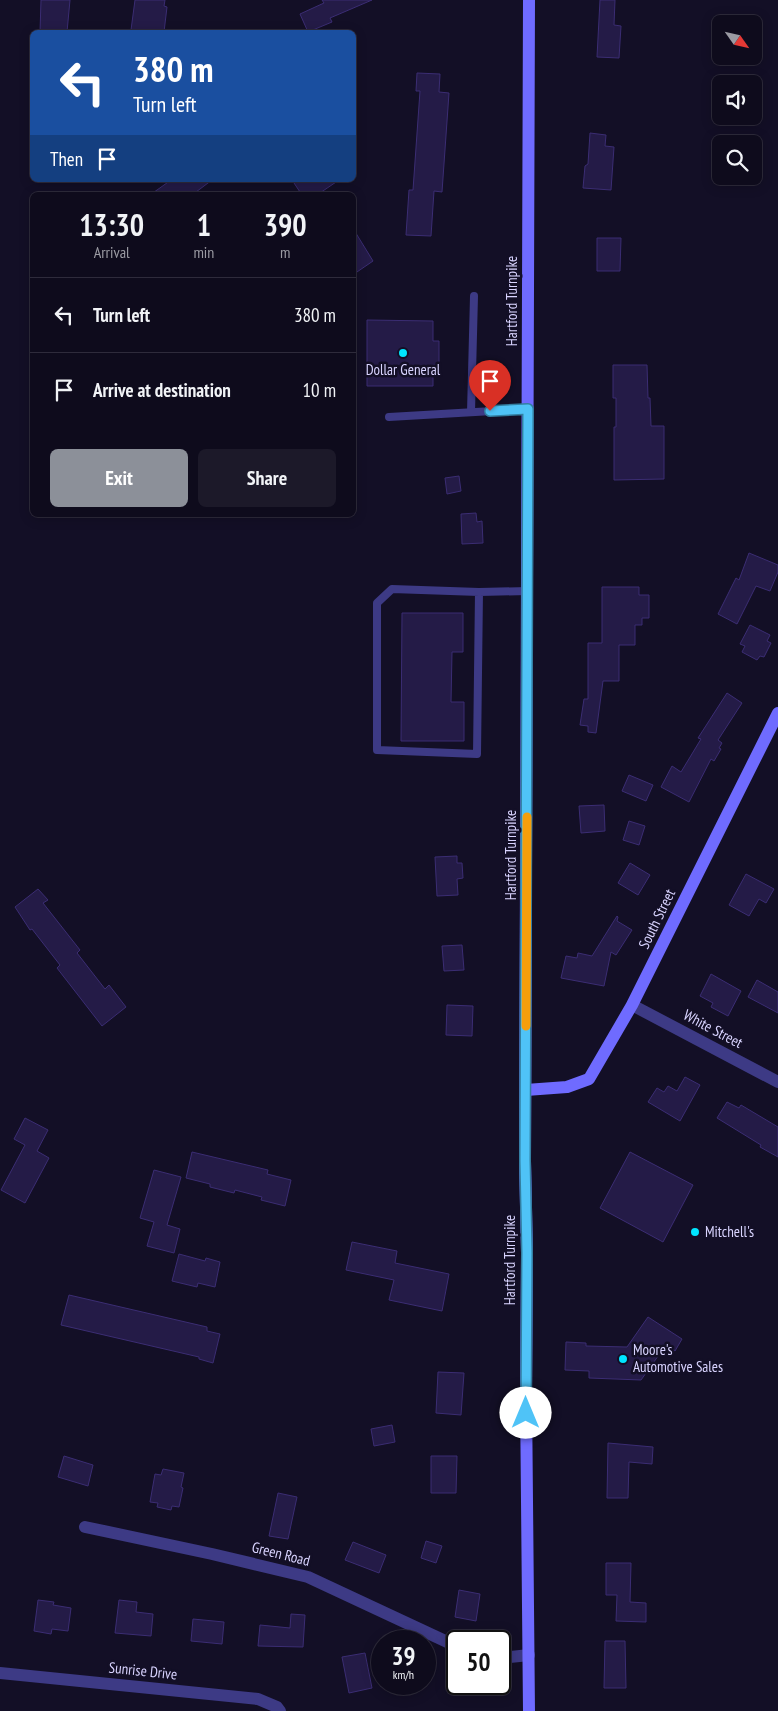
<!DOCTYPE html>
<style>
body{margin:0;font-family:"PT Sans Narrow",sans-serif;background:#1c1929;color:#f1f3f6;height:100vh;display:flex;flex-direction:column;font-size:19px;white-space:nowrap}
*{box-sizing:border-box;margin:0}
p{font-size:16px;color:#9b9ba3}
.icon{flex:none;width:28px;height:28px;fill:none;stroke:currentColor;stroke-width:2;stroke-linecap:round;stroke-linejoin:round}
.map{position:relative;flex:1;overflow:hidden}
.details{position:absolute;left:30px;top:192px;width:326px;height:325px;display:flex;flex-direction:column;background:#0e0b1c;border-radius:8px;box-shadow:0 2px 12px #0003,0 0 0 1px #2e2b3b}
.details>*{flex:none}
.guide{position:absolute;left:30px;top:30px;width:326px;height:152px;border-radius:8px;box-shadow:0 2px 12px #0003,0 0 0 1px #2e2b3b;background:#1a4fa0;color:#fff;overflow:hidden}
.needle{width:32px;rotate:124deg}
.controls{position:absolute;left:712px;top:15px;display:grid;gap:10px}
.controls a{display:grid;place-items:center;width:50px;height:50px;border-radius:8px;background:#0e0b1c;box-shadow:0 2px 12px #0003,0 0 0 1px #2e2b3b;font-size:25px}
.speed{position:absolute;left:371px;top:1630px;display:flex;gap:10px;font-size:25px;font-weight:700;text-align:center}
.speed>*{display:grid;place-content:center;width:65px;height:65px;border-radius:50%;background:#0e0b1c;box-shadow:0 2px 12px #0003,0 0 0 1px #2e2b3b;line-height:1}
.speed small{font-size:12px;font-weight:400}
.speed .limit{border:2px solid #111;border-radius:8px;background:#fff;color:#111}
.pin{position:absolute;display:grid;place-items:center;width:42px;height:42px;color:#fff;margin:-51px -21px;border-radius:50% 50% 50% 0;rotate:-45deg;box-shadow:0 0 5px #0007}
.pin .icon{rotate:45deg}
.me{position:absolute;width:55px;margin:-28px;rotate:0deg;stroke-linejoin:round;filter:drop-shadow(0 0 4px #0008)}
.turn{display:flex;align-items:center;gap:18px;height:105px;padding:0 20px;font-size:22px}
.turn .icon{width:65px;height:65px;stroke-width:2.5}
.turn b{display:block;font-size:35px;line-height:42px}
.then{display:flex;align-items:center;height:48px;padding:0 20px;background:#0003;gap:10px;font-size:19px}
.eta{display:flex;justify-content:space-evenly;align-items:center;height:85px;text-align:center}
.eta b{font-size:30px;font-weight:700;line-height:35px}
.action{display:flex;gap:10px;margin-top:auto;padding:10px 20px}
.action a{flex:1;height:58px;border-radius:8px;background:#8c9099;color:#fff;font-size:20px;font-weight:700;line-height:58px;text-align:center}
.action a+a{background:#1c1929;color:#f1f3f6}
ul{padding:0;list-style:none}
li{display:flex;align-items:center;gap:15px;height:75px;padding:0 20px;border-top:1px solid #2e2b3b}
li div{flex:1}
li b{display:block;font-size:19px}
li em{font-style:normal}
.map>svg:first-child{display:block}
.building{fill:#241b47;stroke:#3b2d73}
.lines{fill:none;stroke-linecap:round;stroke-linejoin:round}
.lane{stroke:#3d3a85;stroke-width:8}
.street{stroke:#3d3a85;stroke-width:12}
.secondary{stroke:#6f6bff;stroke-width:12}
.route-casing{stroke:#337fa1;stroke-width:12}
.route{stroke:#4fc3f7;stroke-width:9}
.slow{stroke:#f59e0b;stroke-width:9}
.poi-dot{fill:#00e5ff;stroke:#130f26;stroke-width:2}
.labels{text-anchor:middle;stroke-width:5;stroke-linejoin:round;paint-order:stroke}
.street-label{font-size:15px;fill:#d9d4ff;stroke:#130f26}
.poi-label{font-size:15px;fill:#d9d4ff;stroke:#130f26;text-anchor:start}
</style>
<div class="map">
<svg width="778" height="1711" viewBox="0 0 778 1711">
<rect width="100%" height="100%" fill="#130f26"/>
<g class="building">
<polygon points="41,0 70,0 67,32 40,32"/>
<polygon points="135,0 165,0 164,6 167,7 164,32 131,30"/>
<polygon points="322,0 372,0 330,18 332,22 308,32 300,14 324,3"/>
<polygon points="600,0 615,0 614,25 621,26 619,58 597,57"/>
<polygon points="417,73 440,74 439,92 449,93 442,192 434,191 431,236 406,235 409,190 413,190 420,91 416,91"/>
<polygon points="590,133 606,135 605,146 614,147 611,190 583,188 585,166 588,164"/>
<polygon points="171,180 212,180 192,195 150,195"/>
<polygon points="292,180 339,180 317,195 302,195"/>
<polygon points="354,230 373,261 354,274"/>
<polygon points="597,238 621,238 620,271 597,271"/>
<polygon points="367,320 433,321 433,341 439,341 439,365 433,365 433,386 367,386"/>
<polygon points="613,365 647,365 648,398 650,398 651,426 664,426 664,479 614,480 614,427 616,427 616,398 613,398"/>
<polygon points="459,476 461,491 447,494 445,478"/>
<polygon points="476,513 477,522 482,521 483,543 462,544 461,514"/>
<polygon points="749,553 778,565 778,572 770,591 756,586 737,624 718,614 736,578 739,580"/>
<polygon points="602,587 639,587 639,595 649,595 649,618 642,618 642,625 635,625 635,645 619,645 619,681 603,681 596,733 588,732 588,726 580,725 584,699 588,699 588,643 602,643"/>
<polygon points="402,613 463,613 463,652 452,652 451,702 464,702 464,741 401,741"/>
<polygon points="750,625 770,635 767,641 771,643 764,657 760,656 757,660 742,652 745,646 740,644"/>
<polygon points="727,693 742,703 718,740 722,743 719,748 721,749 714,761 711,759 689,802 661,787 672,766 681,772 701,739 698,738"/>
<polygon points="629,775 653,785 646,801 622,791"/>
<polygon points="604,805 605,831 581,833 579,806"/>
<polygon points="629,821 645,826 639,845 623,840"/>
<polygon points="457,856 457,863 462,863 463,878 457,879 458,895 437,896 435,857"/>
<polygon points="630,863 650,875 638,895 618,883"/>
<polygon points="746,874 774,889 766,903 759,899 749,916 729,905"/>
<polygon points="38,889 48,900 43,903 80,950 77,953 105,989 109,985 126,1007 102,1026 57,968 60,965 32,929 30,930 15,907"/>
<polygon points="617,916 618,917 617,921 632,930 616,955 611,952 604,986 561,978 566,956 577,958 578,953 592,956"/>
<polygon points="462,945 464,970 444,971 442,946"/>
<polygon points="711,974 741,991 728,1016 711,1007 713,1003 700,996"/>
<polygon points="757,980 778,992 778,1013 748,997"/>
<polygon points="447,1005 473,1006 472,1036 446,1035"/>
<polygon points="685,1077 700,1085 680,1121 648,1102 657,1088 664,1092 668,1086 677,1091"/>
<polygon points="727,1102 739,1108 741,1105 778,1127 778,1157 760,1147 761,1145 717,1118"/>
<polygon points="25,1118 48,1130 37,1151 49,1158 25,1203 1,1190 25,1145 14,1139"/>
<polygon points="192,1152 268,1170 267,1174 291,1180 285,1206 261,1200 262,1197 235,1190 234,1193 210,1187 210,1184 186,1178"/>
<polygon points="630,1152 693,1185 663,1242 600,1208"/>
<polygon points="154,1170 181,1177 167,1225 180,1229 174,1253 147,1246 154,1222 140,1218"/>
<polygon points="352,1242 397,1251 395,1263 449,1274 442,1311 389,1300 394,1280 346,1270"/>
<polygon points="179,1254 205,1261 206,1258 220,1262 215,1287 198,1283 197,1287 172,1281"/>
<polygon points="69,1295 207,1327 207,1331 220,1334 213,1363 199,1359 199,1357 61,1325"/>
<polygon points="648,1317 682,1339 675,1351 666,1345 641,1380 589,1378 589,1371 565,1370 566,1342 586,1343 586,1346 627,1347"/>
<polygon points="438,1372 464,1373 461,1415 436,1413"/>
<polygon points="392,1425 395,1442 374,1446 371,1429"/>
<polygon points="608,1443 653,1447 652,1464 629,1462 628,1498 607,1498"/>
<polygon points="64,1456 93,1465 88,1486 58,1477"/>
<polygon points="431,1456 457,1456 456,1493 431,1493"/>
<polygon points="163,1469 184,1473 181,1487 183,1488 179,1507 172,1506 171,1510 157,1507 158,1503 150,1502 155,1474 161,1475"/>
<polygon points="278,1493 297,1497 288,1539 269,1536"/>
<polygon points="426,1541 442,1546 436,1563 421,1558"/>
<polygon points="353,1542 386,1555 379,1573 345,1560"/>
<polygon points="606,1563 631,1563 630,1602 646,1603 646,1622 616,1621 617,1595 606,1595"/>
<polygon points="459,1590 480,1594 476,1621 455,1617"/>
<polygon points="38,1600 54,1602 53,1605 71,1608 68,1631 52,1629 51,1634 34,1631"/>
<polygon points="119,1600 137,1602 136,1612 153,1614 151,1636 115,1633"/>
<polygon points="291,1614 305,1615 303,1647 258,1646 260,1625 290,1628"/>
<polygon points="193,1619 224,1622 222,1644 191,1641"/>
<polygon points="605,1641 625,1641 626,1688 604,1688"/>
<polygon points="365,1653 372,1688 349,1693 342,1657"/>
</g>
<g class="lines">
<g class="lane">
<polyline points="471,412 474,296"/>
<polyline points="389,417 528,409"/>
<polyline points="479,592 477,754 377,750 377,603 392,589 479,592 528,591"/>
</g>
<g class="street">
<polyline points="632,1005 778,1082"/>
<polyline points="85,1527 212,1554 308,1577 458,1647"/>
<polyline points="500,1658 529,1655"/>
<polyline points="0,1673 258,1699 277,1707 280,1711"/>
</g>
<g class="secondary">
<polyline points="526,1090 567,1087 589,1079 632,1005 778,713"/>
<polyline points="529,1711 526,1396 527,1253 525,1161 529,0"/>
</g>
</g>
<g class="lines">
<defs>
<polyline id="route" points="490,411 528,409 525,1161 527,1253 526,1413"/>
</defs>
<use href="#route" class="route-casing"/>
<use href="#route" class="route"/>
<polyline class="slow" points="526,1026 527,817"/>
</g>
<g class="poi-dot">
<circle cx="403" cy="353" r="5"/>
<circle cx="695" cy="1232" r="5"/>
<circle cx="623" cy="1359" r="5"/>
</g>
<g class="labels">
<g class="street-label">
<text transform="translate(512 301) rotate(-90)" y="5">Hartford Turnpike</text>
<text transform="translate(511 855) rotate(-90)" y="5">Hartford Turnpike</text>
<text transform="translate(657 919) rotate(-64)" y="5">South Street</text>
<text transform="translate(713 1029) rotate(28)" y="5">White Street</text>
<text transform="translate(510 1260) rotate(-90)" y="5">Hartford Turnpike</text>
<text transform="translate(281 1554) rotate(14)" y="5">Green Road</text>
<text transform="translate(143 1671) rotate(6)" y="5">Sunrise Drive</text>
</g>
<g class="poi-label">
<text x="403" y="375" text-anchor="middle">Dollar General</text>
<text x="705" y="1237">Mitchell's</text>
<text x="633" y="1355">Moore's<tspan x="633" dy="17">Automotive Sales</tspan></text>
</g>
</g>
</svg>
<div class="controls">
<a><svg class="needle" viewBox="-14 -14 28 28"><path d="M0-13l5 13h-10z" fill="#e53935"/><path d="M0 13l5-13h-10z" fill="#9b9ba3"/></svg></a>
<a><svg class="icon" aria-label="sound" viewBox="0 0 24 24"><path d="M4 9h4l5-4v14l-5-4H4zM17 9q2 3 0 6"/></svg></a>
<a><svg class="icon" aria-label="search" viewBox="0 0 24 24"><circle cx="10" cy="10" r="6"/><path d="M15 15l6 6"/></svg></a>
</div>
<div class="speed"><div>39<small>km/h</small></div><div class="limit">50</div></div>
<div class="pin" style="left:490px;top:411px;background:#d93025"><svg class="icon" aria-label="arrive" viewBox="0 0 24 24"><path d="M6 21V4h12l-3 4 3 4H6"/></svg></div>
<svg class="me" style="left:526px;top:1413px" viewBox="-20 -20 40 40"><circle r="19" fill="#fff"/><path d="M0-13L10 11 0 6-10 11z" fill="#4fc3f7"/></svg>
<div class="guide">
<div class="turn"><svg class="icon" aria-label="left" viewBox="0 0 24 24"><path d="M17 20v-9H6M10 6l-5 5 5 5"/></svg><div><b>380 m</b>Turn left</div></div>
<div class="then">Then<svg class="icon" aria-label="arrive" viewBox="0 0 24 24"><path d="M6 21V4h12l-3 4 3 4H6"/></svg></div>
</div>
<section class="details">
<div class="eta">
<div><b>13:30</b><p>Arrival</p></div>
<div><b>1</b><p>min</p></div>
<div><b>390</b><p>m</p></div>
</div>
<ul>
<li><svg class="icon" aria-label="left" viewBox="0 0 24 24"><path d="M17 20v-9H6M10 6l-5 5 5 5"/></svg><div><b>Turn left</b></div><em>380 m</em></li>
<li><svg class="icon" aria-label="arrive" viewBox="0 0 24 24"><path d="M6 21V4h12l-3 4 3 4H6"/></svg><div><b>Arrive at destination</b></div><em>10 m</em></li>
</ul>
<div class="action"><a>Exit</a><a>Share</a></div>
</section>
</div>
